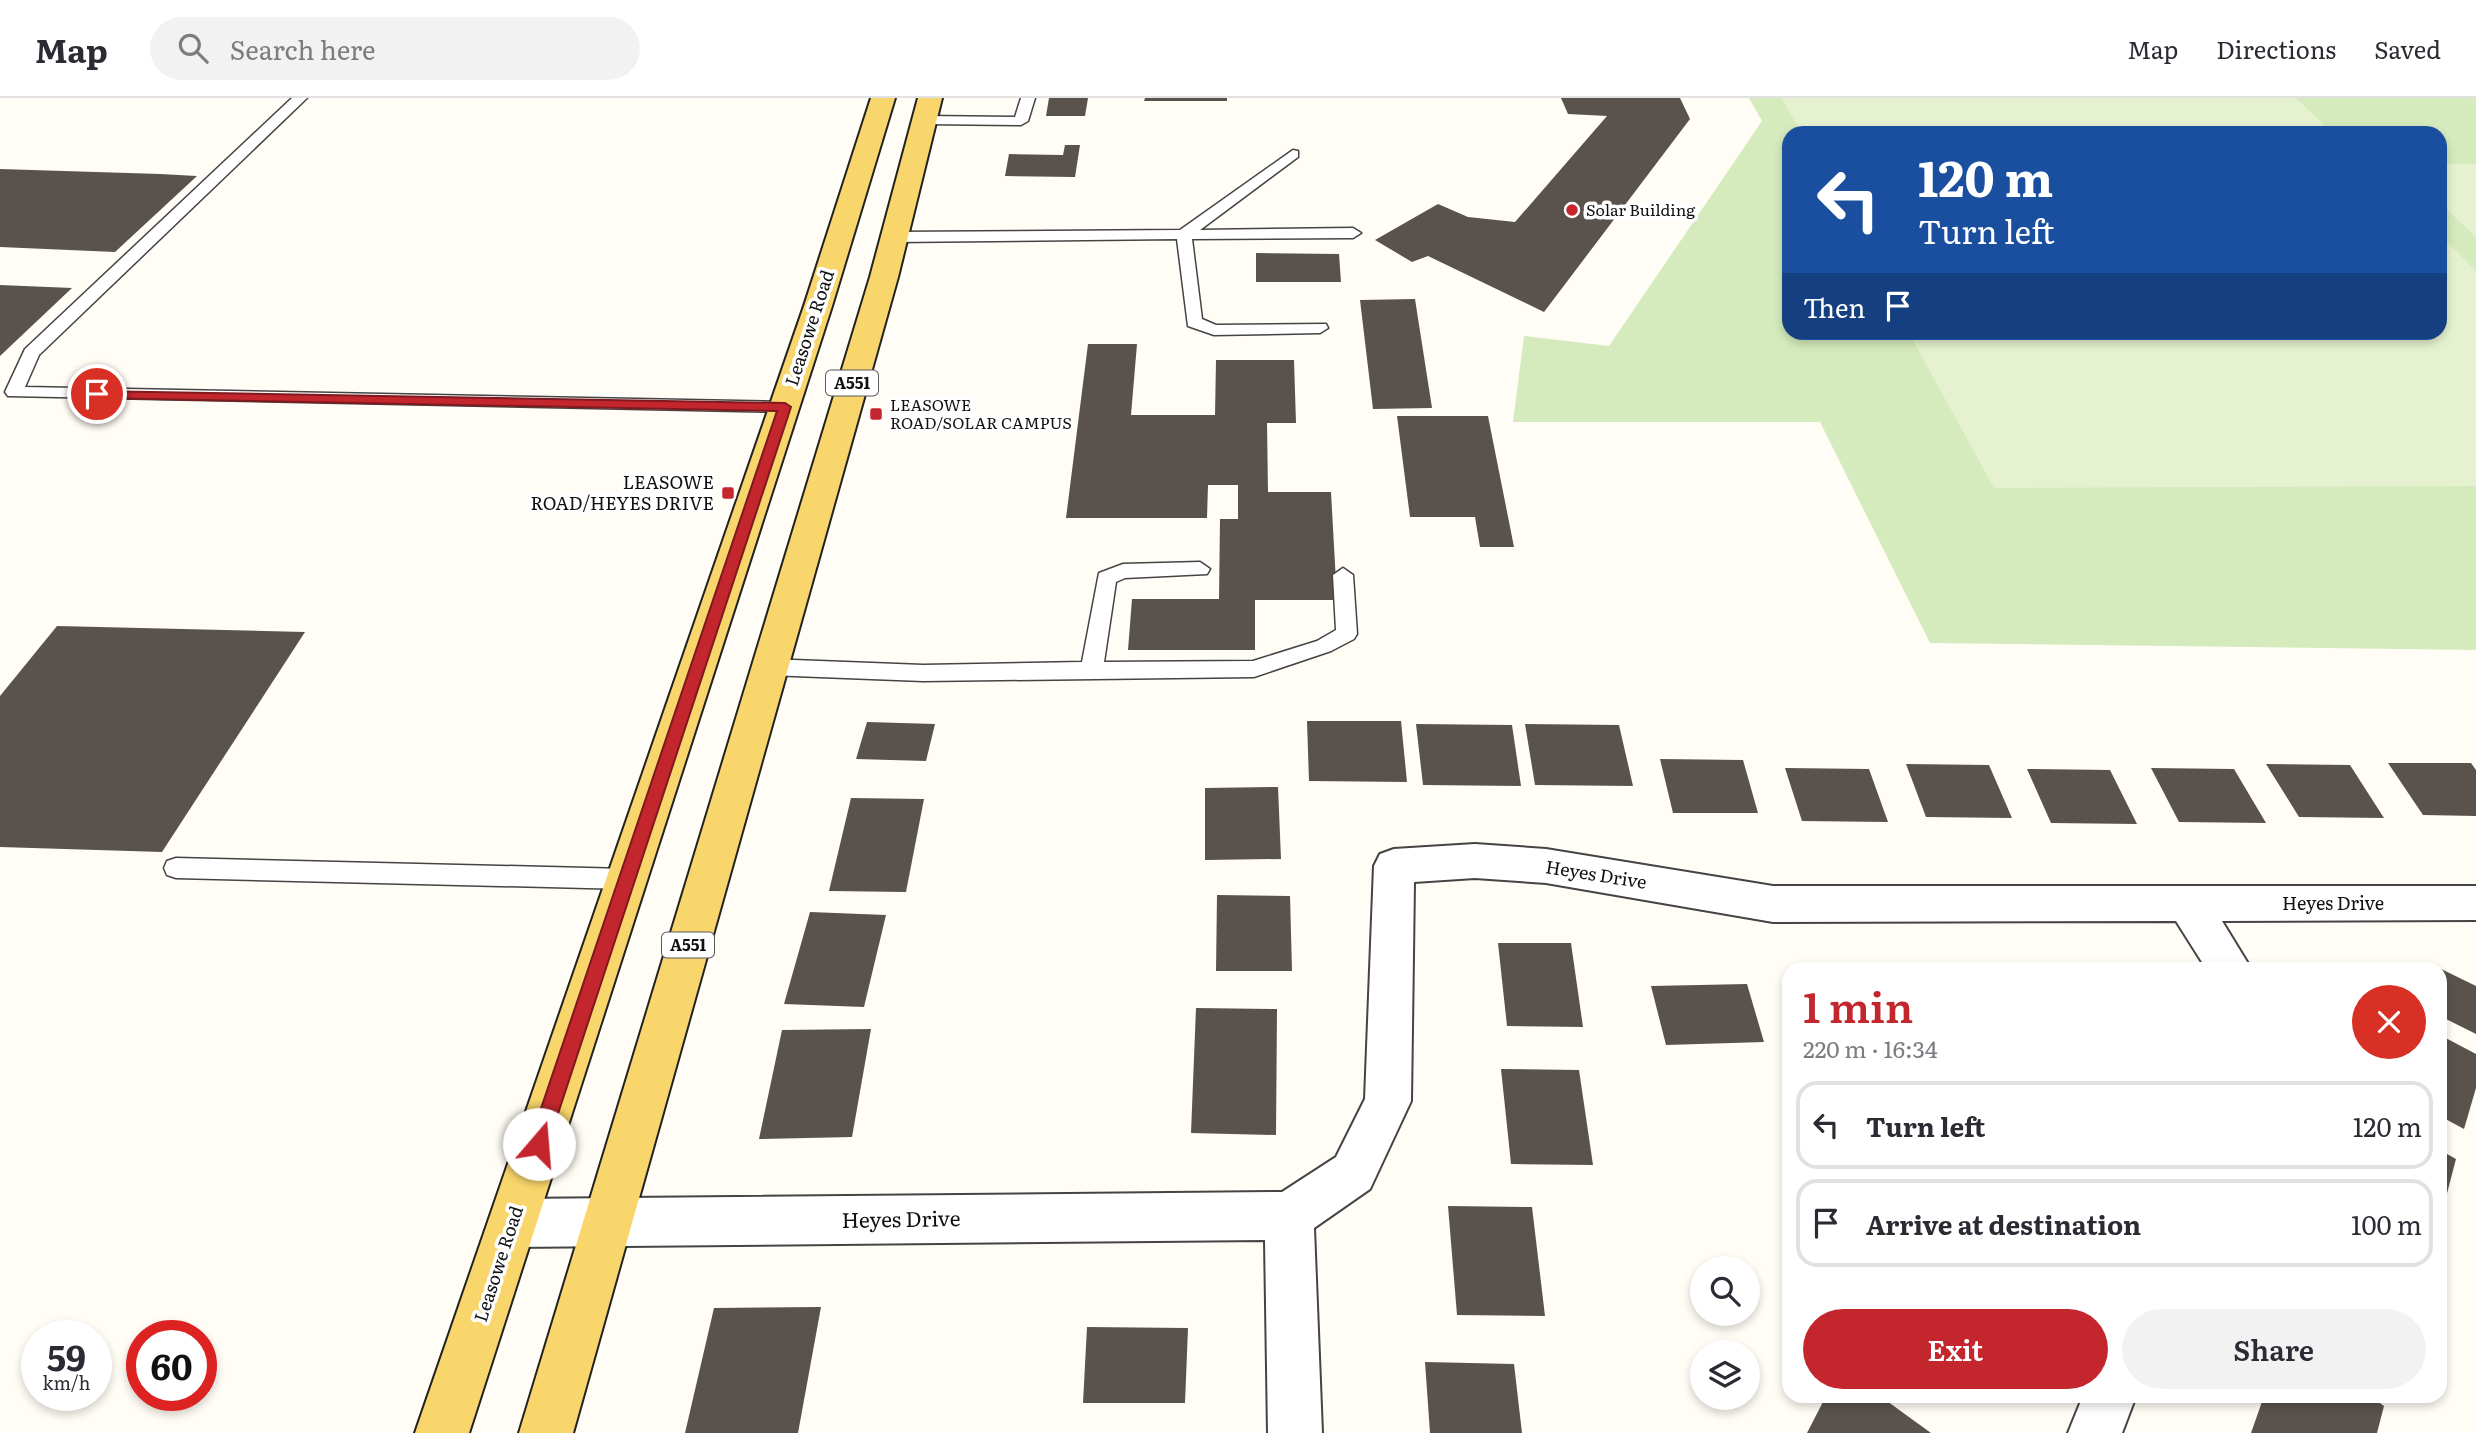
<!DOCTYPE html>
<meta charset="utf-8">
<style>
body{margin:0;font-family:Literata,serif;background:#f2f2f3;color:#2b2b33;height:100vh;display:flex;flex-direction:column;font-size:26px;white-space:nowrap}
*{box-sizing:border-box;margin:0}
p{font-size:23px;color:#7c7c81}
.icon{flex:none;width:38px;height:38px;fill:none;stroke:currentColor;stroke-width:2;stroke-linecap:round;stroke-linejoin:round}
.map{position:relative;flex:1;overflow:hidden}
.panel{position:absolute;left:1782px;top:864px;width:665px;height:441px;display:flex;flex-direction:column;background:#fff;border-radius:21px;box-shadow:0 4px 10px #0003}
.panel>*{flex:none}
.banner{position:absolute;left:1782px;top:28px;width:665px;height:214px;border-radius:21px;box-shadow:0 4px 10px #0003;background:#1a4fa0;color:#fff;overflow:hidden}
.tools{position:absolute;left:1690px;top:1158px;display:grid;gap:14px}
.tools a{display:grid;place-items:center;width:70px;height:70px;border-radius:50%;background:#fff;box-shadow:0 4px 10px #0003;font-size:35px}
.speed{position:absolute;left:21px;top:1222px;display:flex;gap:14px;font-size:35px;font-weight:700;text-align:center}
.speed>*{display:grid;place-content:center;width:91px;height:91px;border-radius:50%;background:#fff;box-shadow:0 4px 10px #0003;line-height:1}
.speed small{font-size:18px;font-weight:400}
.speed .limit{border:10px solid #d22;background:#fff;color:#111}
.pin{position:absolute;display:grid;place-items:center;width:60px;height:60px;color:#fff;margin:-30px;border:4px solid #fff;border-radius:50%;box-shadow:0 2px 7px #0007}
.me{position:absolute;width:77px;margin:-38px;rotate:18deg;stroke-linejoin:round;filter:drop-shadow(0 0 5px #0008)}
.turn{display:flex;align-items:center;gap:24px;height:147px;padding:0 21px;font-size:32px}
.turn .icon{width:91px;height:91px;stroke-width:2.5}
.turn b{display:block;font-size:49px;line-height:60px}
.then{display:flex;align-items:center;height:66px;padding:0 21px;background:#0003;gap:14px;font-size:26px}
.round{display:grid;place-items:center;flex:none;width:74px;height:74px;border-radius:37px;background:#f2f2f3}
.overview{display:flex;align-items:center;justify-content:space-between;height:119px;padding:0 21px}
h1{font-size:42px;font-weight:600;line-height:52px;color:#c4262e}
.primary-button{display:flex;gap:14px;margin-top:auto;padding:14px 21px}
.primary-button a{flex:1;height:80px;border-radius:42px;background:#c4262e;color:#fff;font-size:28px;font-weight:600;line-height:80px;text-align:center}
.primary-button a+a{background:#f2f2f3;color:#2b2b33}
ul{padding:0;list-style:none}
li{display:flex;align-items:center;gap:21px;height:88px;margin:0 14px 10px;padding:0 7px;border:4px solid #e1e1e2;border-radius:21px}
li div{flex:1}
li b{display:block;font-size:26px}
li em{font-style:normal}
header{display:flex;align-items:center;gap:42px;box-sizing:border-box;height:98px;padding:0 35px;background:#fff;border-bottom:2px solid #e1e1e2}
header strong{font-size:33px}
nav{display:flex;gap:38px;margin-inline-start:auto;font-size:24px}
.search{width:490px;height:63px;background:#f2f2f3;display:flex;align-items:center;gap:18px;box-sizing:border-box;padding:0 24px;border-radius:38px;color:#7c7c81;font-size:26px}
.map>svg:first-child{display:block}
.green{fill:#d5ebbd;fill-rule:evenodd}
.pitch{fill:#e6f2cf}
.building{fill:#5a524d}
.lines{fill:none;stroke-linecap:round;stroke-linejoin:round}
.service-casing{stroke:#444;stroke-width:3}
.minor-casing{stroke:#444;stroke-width:4}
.primary-casing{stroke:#222;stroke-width:4}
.service{fill:#fff;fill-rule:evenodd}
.minor{fill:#fff;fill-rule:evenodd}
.primary{fill:#f9d66b;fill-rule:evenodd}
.route{fill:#c4262e;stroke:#7f191e;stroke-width:2}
.poi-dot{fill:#c4262e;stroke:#fff;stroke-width:2.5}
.labels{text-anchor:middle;stroke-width:7;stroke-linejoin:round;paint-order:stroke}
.far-poi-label{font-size:16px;fill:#111;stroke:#fff;text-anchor:start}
.shield{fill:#fff;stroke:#585858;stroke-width:2}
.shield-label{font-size:16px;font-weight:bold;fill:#111}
.street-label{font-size:18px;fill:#111;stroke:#fff}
.poi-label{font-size:18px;fill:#111;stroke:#fff;text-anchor:end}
.near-street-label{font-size:21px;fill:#111;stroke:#fff}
</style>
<header>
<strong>Map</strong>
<div class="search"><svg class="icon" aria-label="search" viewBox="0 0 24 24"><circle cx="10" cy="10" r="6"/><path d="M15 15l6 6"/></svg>Search here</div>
<nav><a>Map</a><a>Directions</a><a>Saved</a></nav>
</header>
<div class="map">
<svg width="2476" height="1335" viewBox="0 0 2476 1335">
<rect width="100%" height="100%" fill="#fffdf5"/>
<path class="green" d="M1749,0H2476V552L1930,545L1820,324H1513L1524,238L1609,248L1762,23ZM1788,35H2440V234H1788Z"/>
<g class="pitch">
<polygon points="1782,0 2296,0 2332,35 1801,35"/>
<polygon points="2440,66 2476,66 2476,139 2440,105"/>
<polygon points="2440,143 2446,143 2476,173 2476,388 1994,390 1909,235 2440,234"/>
</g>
<g class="building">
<polygon points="1049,0 1088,0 1085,18 1046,18"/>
<polygon points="1145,0 1227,0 1227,3 1144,3"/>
<polygon points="1561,0 1680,0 1690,21 1544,214 1428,158 1412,164 1375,142 1438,106 1468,119 1515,124 1607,18 1568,16"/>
<polygon points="1065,47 1080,47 1075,79 1005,78 1009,56 1063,57"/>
<polygon points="0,71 160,76 197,78 115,154 0,149"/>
<polygon points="1256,155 1339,156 1341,184 1256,184"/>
<polygon points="0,187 72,190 0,258"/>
<polygon points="1415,201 1432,310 1373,311 1360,202"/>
<polygon points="1088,246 1137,246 1131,317 1215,317 1216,262 1294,262 1296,325 1267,325 1268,394 1331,394 1337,502 1255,502 1255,552 1128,552 1132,501 1219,501 1220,421 1238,421 1238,387 1208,387 1207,420 1066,420"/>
<polygon points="1397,318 1488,318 1514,449 1480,449 1475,419 1410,419"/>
<polygon points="57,528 305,534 162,754 0,749 0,598"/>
<polygon points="1307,623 1401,623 1407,684 1309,683"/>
<polygon points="867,624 935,626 926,663 856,661"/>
<polygon points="1416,626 1512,627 1521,688 1423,687"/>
<polygon points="1525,626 1619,627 1633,688 1535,687"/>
<polygon points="1660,661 1743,662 1758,715 1673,715"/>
<polygon points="2388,665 2471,665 2476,672 2476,718 2423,717"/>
<polygon points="1906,666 1989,667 2012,720 1926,719"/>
<polygon points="2266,666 2350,667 2384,720 2299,719"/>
<polygon points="1785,670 1869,671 1888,724 1802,723"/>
<polygon points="2151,670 2234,671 2266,725 2179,724"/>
<polygon points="2027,671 2110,672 2137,726 2051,725"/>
<polygon points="1278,689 1281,761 1205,762 1205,690"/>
<polygon points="851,700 924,701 906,794 829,793"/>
<polygon points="1217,797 1290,798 1292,873 1216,873"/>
<polygon points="810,814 886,817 864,909 784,906"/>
<polygon points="1498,845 1571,845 1583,929 1507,928"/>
<polygon points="2433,867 2476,888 2476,936 2440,918 2440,872 2432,872"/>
<polygon points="1747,886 1764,944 1666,947 1651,888"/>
<polygon points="1196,910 1277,911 1276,1037 1191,1035"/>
<polygon points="871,931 852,1039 759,1041 782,932"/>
<polygon points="2440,937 2476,956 2476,990 2464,1031 2440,1018"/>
<polygon points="1501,971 1579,972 1593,1067 1511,1066"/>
<polygon points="2440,1052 2456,1061 2440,1122"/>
<polygon points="1448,1108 1532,1109 1545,1218 1457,1217"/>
<polygon points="821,1209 798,1335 685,1335 714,1210"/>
<polygon points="1087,1229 1188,1230 1185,1305 1083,1305"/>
<polygon points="1425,1264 1514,1266 1522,1335 1430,1335"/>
<polygon points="1826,1298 1880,1298 1931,1335 1807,1335"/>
<polygon points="2264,1298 2370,1298 2384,1308 2377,1335 2251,1335"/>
</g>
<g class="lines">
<defs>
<g id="service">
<polygon points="292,0 307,0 39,257 25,289 785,304 794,309 785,314 8,298 5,294 25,251"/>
<polygon points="1021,0 1035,0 1028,23 1021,27 924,26 917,22 924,18 1015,19"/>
<polygon points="1293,52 1298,53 1298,59 1200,132 1353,130 1361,135 1353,140 1192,141 1202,221 1216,227 1326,226 1328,230 1320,235 1214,237 1188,228 1177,141 894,144 886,139 894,134 1180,132"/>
<polygon points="1200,464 1210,471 1207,476 1125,480 1116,484 1104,564 1253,563 1317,543 1336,532 1333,477 1343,470 1353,477 1357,536 1354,541 1331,553 1254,579 923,583 768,577 760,575 757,569 760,563 768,561 923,567 1082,564 1099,475 1123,466"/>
<polygon points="176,760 627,771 636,774 639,781 636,788 627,791 176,780 167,777 164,770 167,763"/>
</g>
<g id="minor">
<polygon points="1475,746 1546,751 1773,788 2476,788 2476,822 2222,823 2252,872 2207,872 2176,823 1773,824 1546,785 1475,780 1414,784 1411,1003 1370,1091 1314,1130 1322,1335 1268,1335 1265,1142 512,1149 495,1142 488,1125 495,1108 512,1101 1282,1094 1336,1059 1365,1001 1374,768 1380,756 1394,751"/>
<polygon points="2083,1298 2136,1298 2122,1335 2068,1335"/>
</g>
<g id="primary">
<polygon points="871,0 895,0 832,208 469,1335 415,1335 804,208"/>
<polygon points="918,0 942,0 898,179 573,1335 519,1335 870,179"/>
</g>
</defs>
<use href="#service" class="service-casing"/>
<use href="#minor" class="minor-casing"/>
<use href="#primary" class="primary-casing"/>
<use href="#service" class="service"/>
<use href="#minor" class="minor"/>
<use href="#primary" class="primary"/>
</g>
<polygon class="route" points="92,293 785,305 791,309 546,1052 539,1055 532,1052 529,1046 777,313 97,300 92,299"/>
<g class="poi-dot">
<circle cx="1572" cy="112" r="7"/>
<rect x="869" y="309" width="14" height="14" rx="3.5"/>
<rect x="721" y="388" width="14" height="14" rx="3.5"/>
</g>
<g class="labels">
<g class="far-poi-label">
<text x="1586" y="118">Solar Building</text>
<text x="890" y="313">LEASOWE<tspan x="890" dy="18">ROAD/SOLAR CAMPUS</tspan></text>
</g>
<g class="shield">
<rect x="826" y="272.5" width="52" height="25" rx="5"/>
<rect x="662" y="834.5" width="52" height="25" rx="5"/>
</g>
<g class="shield-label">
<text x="852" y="291">A551</text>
<text x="688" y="853">A551</text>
</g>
<g class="street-label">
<text transform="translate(810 230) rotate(-72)" y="6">Leasowe Road</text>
<text transform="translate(1596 777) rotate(9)" y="6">Heyes Drive</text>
<text x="2333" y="812">Heyes Drive</text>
<text transform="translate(499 1166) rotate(-72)" y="6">Leasowe Road</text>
</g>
<g class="poi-label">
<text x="714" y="391">LEASOWE<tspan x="714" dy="21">ROAD/HEYES DRIVE</tspan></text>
</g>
<g class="near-street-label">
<text transform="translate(901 1122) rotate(-1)" y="7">Heyes Drive</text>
</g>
</g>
</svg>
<div class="tools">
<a><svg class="icon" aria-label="search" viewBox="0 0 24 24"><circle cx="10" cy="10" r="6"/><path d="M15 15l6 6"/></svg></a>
<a><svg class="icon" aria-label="layers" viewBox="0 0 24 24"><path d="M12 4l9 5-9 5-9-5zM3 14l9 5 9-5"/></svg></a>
</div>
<div class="speed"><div>59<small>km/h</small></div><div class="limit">60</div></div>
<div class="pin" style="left:97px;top:296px;background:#d93025"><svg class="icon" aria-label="arrive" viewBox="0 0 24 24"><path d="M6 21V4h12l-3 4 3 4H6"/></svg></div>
<svg class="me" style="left:539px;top:1046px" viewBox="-20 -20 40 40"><circle r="19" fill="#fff"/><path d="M0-13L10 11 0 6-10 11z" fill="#c4262e"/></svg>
<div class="banner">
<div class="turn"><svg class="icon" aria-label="left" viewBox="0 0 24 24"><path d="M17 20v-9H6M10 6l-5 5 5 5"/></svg><div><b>120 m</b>Turn left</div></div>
<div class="then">Then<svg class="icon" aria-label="arrive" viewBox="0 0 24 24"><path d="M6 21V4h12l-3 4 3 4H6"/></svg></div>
</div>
<section class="panel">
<div class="overview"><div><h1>1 min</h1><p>220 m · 16:34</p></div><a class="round" style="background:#d93025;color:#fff"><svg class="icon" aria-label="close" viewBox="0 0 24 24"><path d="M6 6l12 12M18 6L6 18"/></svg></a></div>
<ul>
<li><svg class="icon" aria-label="left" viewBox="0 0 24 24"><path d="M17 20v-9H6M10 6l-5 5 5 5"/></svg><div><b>Turn left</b></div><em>120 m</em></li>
<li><svg class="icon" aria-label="arrive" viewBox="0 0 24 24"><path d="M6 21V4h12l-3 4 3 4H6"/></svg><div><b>Arrive at destination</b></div><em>100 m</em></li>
</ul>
<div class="primary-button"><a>Exit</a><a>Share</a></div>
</section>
</div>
